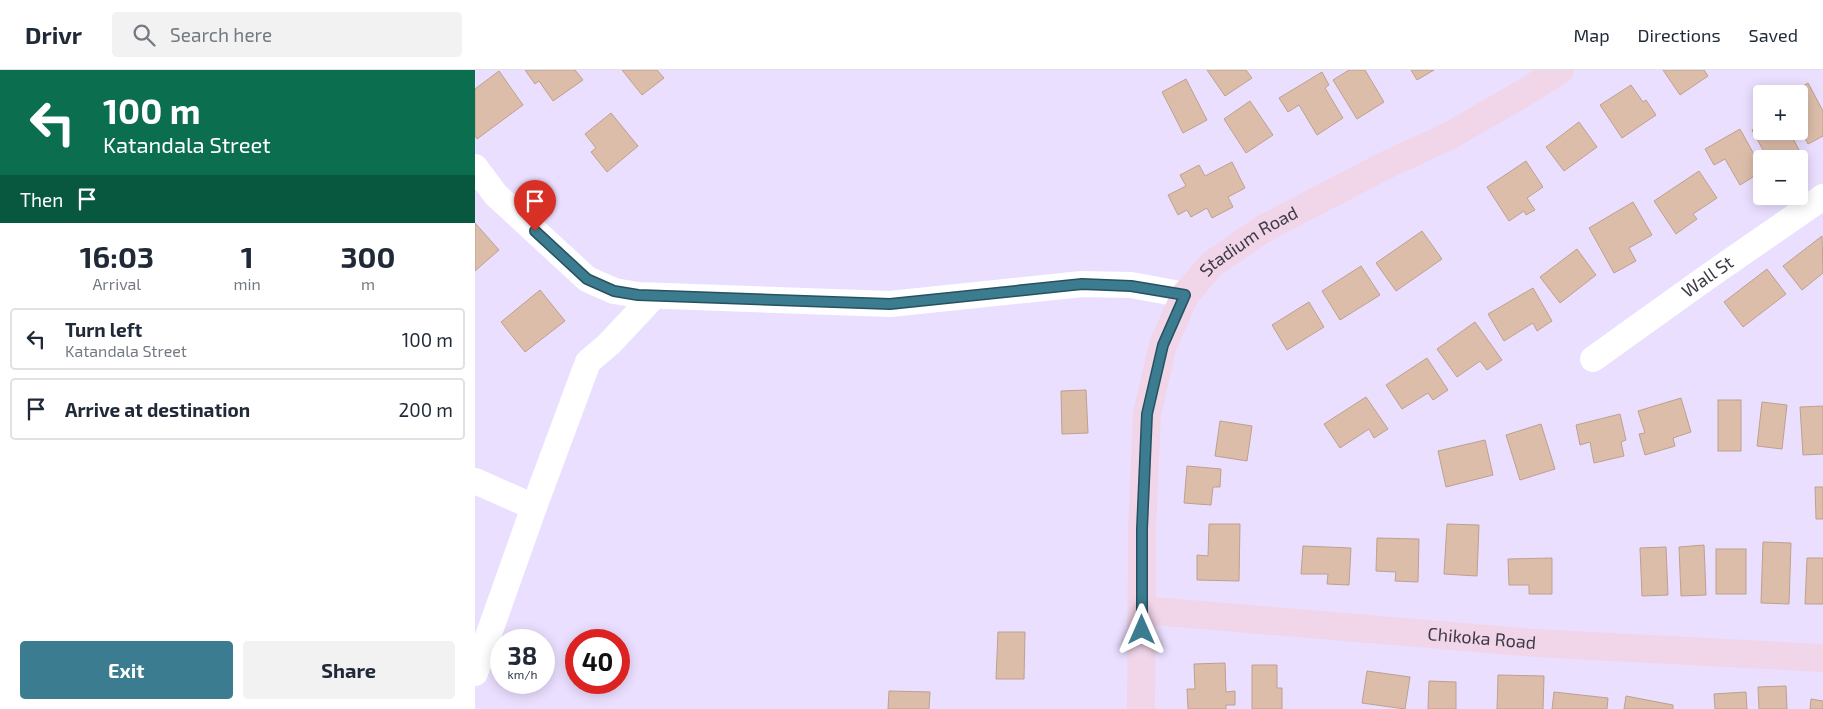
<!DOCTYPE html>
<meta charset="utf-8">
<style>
body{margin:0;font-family:"Exo 2",sans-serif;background:#f2f2f3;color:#1f2937;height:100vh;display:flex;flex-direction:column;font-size:19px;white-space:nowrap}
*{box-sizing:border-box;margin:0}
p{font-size:16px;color:#747a83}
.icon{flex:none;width:28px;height:28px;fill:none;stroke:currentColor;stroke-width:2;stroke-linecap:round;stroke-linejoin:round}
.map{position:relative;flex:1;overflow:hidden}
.side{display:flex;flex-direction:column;background:#fff;width:475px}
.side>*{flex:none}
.hud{background:#0b6e4f;color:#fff;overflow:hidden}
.controls{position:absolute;left:1278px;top:15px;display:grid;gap:10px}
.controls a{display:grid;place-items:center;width:55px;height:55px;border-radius:5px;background:#fff;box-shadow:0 2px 12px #0003;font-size:25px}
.speed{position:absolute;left:15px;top:559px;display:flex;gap:10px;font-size:25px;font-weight:700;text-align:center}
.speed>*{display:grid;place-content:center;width:65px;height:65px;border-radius:50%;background:#fff;box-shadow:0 2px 12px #0003;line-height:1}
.speed small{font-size:12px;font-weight:400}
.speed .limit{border:8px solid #d22;background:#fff;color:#111}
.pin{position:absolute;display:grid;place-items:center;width:42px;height:42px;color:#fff;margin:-51px -21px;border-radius:50% 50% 50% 0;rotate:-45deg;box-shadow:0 0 5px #0007}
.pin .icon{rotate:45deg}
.me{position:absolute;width:55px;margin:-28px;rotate:0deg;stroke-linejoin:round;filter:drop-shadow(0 0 4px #0008)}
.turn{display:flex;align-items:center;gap:18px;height:105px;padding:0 20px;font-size:22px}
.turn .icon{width:65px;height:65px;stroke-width:2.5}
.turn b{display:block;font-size:35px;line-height:42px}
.then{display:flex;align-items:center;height:48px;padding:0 20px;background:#0003;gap:10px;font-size:19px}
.eta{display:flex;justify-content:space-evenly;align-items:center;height:85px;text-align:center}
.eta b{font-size:30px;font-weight:700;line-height:35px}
.action{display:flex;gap:10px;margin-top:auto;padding:10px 20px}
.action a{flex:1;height:58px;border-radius:5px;background:#3c7c90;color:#fff;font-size:20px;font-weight:700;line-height:58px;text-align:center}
.action a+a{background:#f2f2f3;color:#1f2937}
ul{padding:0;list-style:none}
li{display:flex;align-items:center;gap:15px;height:62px;margin:0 10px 8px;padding:0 10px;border:2px solid #e0e1e3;border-radius:5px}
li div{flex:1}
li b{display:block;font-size:19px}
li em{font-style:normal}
header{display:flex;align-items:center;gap:30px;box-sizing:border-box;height:70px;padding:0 25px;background:#fff;border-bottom:1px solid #e0e1e3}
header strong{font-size:24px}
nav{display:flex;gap:28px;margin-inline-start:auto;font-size:18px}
.search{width:350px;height:45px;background:#f2f2f3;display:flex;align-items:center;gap:12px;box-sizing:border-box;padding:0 18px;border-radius:5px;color:#747a83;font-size:19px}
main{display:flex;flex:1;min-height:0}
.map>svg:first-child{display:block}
.building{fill:#dcbdaa;stroke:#bea08d}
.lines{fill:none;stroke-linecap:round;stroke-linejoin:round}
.street{stroke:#fff;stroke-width:26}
.secondary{stroke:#f1d5e9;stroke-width:28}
.route-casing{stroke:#27515e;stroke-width:12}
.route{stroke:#3c7c90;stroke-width:9}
.labels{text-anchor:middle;stroke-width:4;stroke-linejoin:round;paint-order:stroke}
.street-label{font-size:18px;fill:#3f3a47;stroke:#f5f0fd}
</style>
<header>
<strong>Drivr</strong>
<div class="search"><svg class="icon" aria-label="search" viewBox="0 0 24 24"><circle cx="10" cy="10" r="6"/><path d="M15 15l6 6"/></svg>Search here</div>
<nav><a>Map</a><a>Directions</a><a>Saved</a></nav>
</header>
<main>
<section class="side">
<div class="hud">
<div class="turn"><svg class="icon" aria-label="left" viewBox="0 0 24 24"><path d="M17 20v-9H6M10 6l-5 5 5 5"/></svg><div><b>100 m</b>Katandala Street</div></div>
<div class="then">Then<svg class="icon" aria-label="arrive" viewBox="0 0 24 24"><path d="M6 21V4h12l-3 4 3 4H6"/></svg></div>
</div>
<div class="eta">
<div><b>16:03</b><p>Arrival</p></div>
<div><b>1</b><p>min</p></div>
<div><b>300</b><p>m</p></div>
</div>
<ul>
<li><svg class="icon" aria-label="left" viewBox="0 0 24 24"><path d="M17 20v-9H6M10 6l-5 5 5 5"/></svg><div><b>Turn left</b><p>Katandala Street</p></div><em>100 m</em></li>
<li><svg class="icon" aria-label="arrive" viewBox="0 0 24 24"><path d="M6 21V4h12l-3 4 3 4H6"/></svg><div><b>Arrive at destination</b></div><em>200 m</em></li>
</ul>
<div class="action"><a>Exit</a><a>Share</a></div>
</section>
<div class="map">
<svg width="1348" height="639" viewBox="0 0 1348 639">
<rect width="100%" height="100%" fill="#ebdfff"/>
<g class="building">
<polygon points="50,0 100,0 108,10 78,31 64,11 60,14"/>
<polygon points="147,0 182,0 189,8 167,25"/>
<polygon points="732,0 771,0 777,8 750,26"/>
<polygon points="874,0 890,0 909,32 882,49 858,10"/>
<polygon points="936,0 959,0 942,10"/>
<polygon points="1188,0 1229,0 1233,6 1205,25"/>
<polygon points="24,1 48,35 2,69 0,66 0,19"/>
<polygon points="847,2 854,15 850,18 868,48 842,65 824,35 813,42 804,28"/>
<polygon points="711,9 732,50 708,63 687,22"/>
<polygon points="1333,13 1348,41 1348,66 1333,74 1324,57 1324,24 1321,20"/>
<polygon points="1156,15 1168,32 1171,30 1181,45 1147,68 1125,35"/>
<polygon points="775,31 798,65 771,83 749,49"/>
<polygon points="136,43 163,76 132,102 116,82 121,78 110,64"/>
<polygon points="1104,52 1122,77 1089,101 1071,77"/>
<polygon points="1286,55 1286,61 1314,61 1324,80 1308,89 1293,89 1277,60"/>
<polygon points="1265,59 1286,97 1286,102 1265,115 1250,89 1239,95 1230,79"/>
<polygon points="1051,91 1068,117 1052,128 1060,140 1051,145 1049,141 1034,151 1012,117"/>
<polygon points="757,92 770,118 753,127 758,137 737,148 732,138 716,147 712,140 703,145 693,125 711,116 705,105 724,95 730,106"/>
<polygon points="1224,101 1242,128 1218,144 1222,149 1201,164 1179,131"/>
<polygon points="1324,102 1332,116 1324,121"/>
<polygon points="1158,132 1177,165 1154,178 1161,191 1139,203 1114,158"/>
<polygon points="0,153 24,180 0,201"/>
<polygon points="947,161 967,189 921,221 901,193"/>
<polygon points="1347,166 1348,203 1327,220 1308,196"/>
<polygon points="1102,179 1121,205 1085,233 1065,207"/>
<polygon points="886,196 905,225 865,250 847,221"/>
<polygon points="1292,199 1311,224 1268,257 1249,232"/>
<polygon points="1058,218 1077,251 1062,261 1058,253 1029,271 1013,244"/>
<polygon points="65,220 90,251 50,282 26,252"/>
<polygon points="834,232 849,257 812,280 797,255"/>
<polygon points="1000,252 1027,290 1012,300 1005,291 982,307 962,279"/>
<polygon points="952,288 973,320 958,330 953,323 927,339 911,315"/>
<polygon points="611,320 613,363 587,364 586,321"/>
<polygon points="891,327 913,359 899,368 894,359 865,378 849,354"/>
<polygon points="1206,328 1216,362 1198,368 1200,376 1170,385 1164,364 1170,363 1163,341"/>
<rect x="1243" y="330" width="23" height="51"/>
<polygon points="1287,332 1312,335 1307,379 1282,376"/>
<polygon points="1348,336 1348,384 1328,385 1325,337"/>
<polygon points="1145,344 1151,370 1146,372 1149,386 1119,393 1115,372 1105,375 1101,355"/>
<polygon points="745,351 777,356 772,391 740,386"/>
<polygon points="1066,354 1080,399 1045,410 1031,365"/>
<polygon points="1010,370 1018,405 971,417 963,381"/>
<polygon points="712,396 746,399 745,417 738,417 736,435 709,433"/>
<polygon points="1340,417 1348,417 1348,449 1341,449"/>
<polygon points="734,454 765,454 764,511 722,510 722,485 733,486"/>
<polygon points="972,454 1004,455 1002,506 969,504"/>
<polygon points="902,468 944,469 943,512 920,511 921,502 901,501"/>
<polygon points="1288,472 1316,473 1314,534 1286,533"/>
<polygon points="1229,475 1231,525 1206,526 1204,477"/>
<polygon points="828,476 876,478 874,515 852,514 853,504 826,504"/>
<polygon points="1191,477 1193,525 1167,526 1165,478"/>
<rect x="1241" y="479" width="30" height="45"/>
<polygon points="1077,488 1077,524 1054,524 1054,515 1034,515 1033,489"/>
<polygon points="1332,488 1348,488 1348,534 1330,534"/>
<polygon points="523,562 550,562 549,609 521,609"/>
<polygon points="750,593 751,622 760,621 760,635 751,635 751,639 713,639 712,619 720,619 719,594"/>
<polygon points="777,595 802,595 802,618 807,618 807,639 777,639"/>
<polygon points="892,601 935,607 930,639 887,633"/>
<polygon points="1023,605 1069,606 1068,639 1022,639"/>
<polygon points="954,611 981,612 981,639 953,639"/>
<polygon points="1311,616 1312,639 1284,639 1283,617"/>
<polygon points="414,621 455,622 454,639 413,639"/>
<polygon points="1079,622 1133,628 1132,639 1077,639"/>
<polygon points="1271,622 1272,639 1240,639 1239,624"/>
<polygon points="1151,626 1198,635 1198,639 1149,639"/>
<polygon points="1336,629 1348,631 1348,639 1335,639"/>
</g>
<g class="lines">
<g class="street">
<polyline points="0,97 21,125 112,209 139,221 163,225 415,234 607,214 656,215 710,225"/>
<path id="s1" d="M1118,289L1231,208L1348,127"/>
<polyline points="0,411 59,437"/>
<polyline points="0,603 59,437 113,292 134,274 179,226"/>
</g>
<g class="secondary">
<path id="s2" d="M667,540L1060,573L1348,588"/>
<path id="s3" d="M666,639L667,459L672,344L688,275L710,225L737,194L788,159L911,95L974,66L1057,18L1085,0"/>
</g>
</g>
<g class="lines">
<defs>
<polyline id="route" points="60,161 112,209 139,221 163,225 415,234 607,214 656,216 710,225 688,275 672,344 667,459 667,560"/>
</defs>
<use href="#route" class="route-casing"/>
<use href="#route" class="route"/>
</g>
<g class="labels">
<g class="street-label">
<text dy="6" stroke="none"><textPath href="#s3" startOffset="505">Stadium Road</textPath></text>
<text dy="6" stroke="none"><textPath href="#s1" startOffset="141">Wall St</textPath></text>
<text dy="6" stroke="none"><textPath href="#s2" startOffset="341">Chikoka Road</textPath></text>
</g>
</g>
</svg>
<div class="controls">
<a>+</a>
<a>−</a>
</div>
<div class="speed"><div>38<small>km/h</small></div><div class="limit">40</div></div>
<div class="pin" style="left:60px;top:161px;background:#d93025"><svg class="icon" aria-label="arrive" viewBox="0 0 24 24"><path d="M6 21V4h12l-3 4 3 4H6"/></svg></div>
<svg class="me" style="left:667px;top:560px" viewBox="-20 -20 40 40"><path d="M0-17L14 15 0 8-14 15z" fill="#3c7c90" stroke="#fff" stroke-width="4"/></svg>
</div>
</main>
